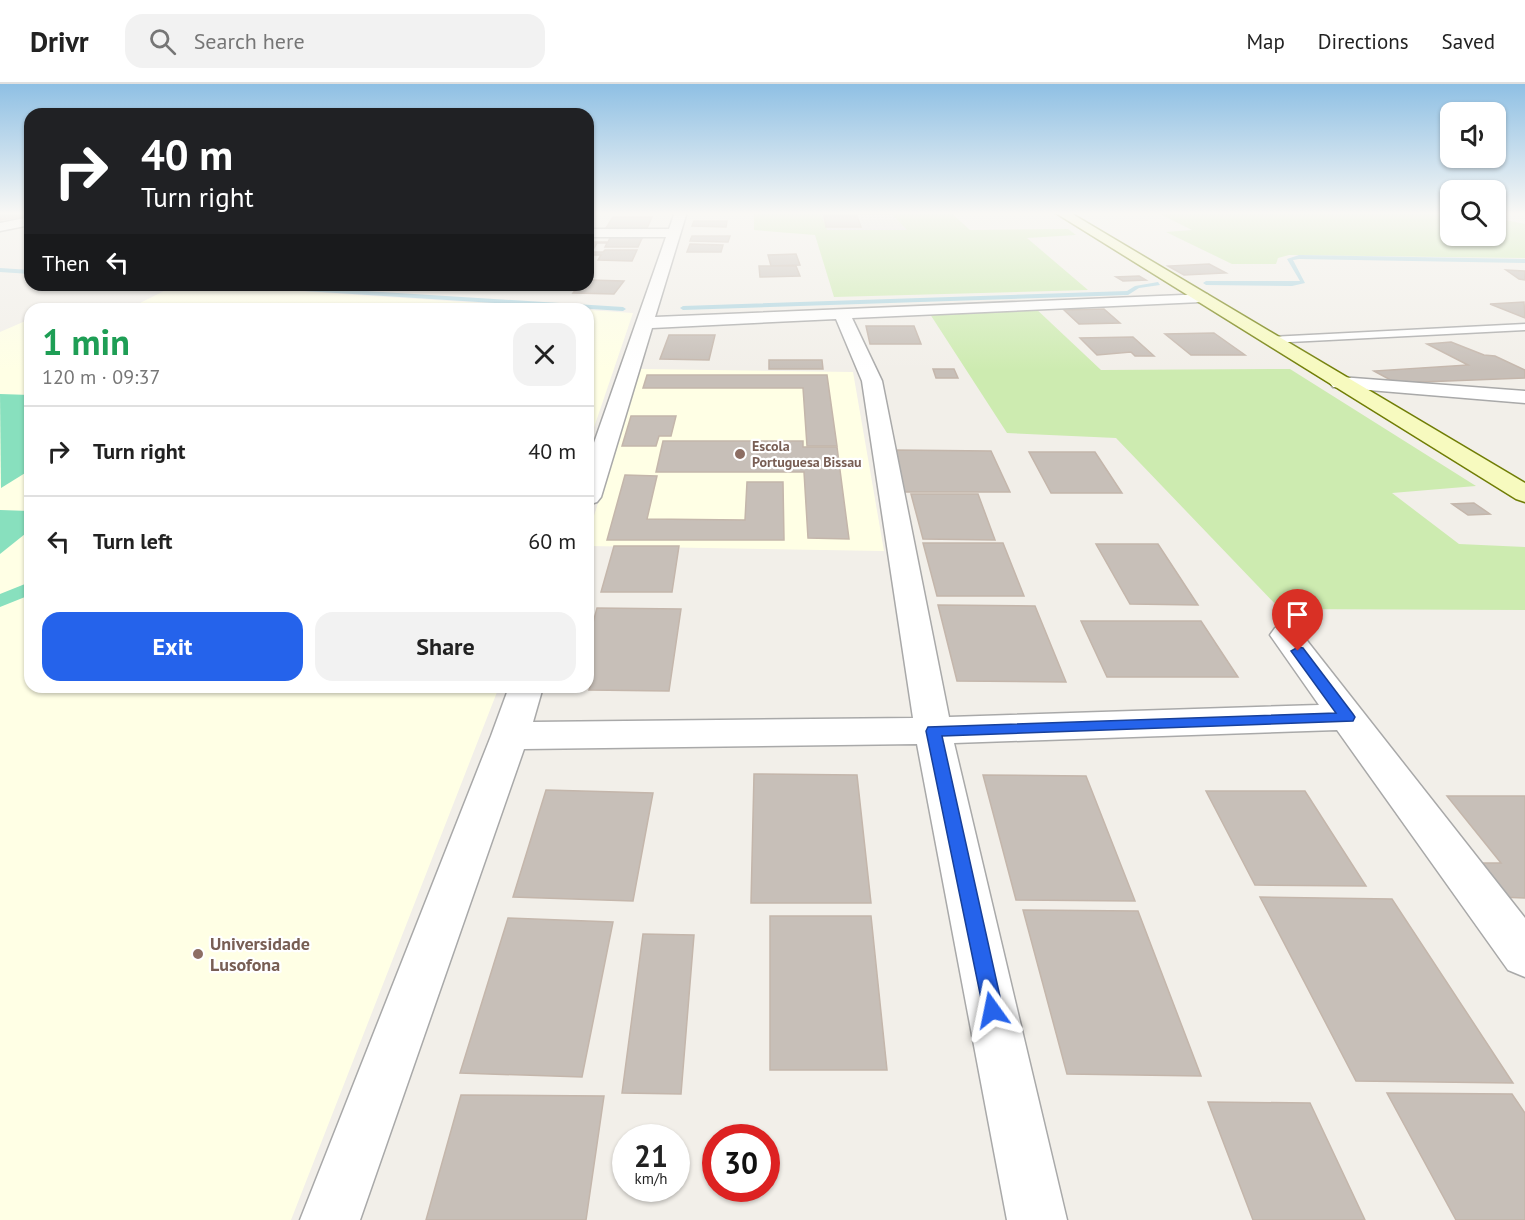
<!DOCTYPE html>
<meta charset="utf-8">
<style>
body{margin:0;font-family:"PT Sans",sans-serif;background:#f2f2f2;color:#222;height:100vh;display:flex;flex-direction:column;font-size:22px;white-space:nowrap}
*{box-sizing:border-box;margin:0}
p{font-size:20px;color:#767676}
.icon{flex:none;width:33px;height:33px;fill:none;stroke:currentColor;stroke-width:2;stroke-linecap:round;stroke-linejoin:round}
.map{position:relative;flex:1;overflow:hidden}
.panel{position:absolute;left:24px;top:219px;width:570px;height:390px;display:flex;flex-direction:column;background:#fff;border-radius:18px;box-shadow:0 2px 4px #0004}
.panel>*{flex:none}
.top-card{position:absolute;left:24px;top:24px;width:570px;height:183px;border-radius:18px;box-shadow:0 2px 4px #0004;background:#202124;color:#fff;overflow:hidden}
.fabs{position:absolute;left:1440px;top:18px;display:grid;gap:12px}
.fabs a{display:grid;place-items:center;width:66px;height:66px;border-radius:12px;background:#fff;box-shadow:0 2px 4px #0004;font-size:30px}
.speed{position:absolute;left:612px;top:1040px;display:flex;gap:12px;font-size:30px;font-weight:700;text-align:center}
.speed>*{display:grid;place-content:center;width:78px;height:78px;border-radius:50%;background:#fff;box-shadow:0 2px 4px #0004;line-height:1}
.speed small{font-size:15px;font-weight:400}
.speed .limit{border:9px solid #d22;background:#fff;color:#111}
.pin{position:absolute;display:grid;place-items:center;width:51px;height:51px;color:#fff;margin:-62px -26px;border-radius:50% 50% 50% 0;rotate:-45deg;box-shadow:0 0 6px #0007}
.pin .icon{rotate:45deg}
.me{position:absolute;width:66px;margin:-33px;rotate:348deg;stroke-linejoin:round;filter:drop-shadow(0 0 4px #0008)}
.turn{display:flex;align-items:center;gap:21px;height:126px;padding:0 18px;font-size:27px}
.turn .icon{width:78px;height:78px;stroke-width:2.5}
.turn b{display:block;font-size:42px;line-height:51px}
.then{display:flex;align-items:center;height:57px;padding:0 18px;background:#0003;gap:12px;font-size:22px}
.round{display:grid;place-items:center;flex:none;width:63px;height:63px;border-radius:18px;background:#f2f2f2}
.headline{display:flex;align-items:center;justify-content:space-between;height:102px;padding:0 18px}
h1{font-size:36px;font-weight:800;line-height:45px;color:#1e9e55}
.action{display:flex;gap:12px;margin-top:auto;padding:12px 18px}
.action a{flex:1;height:69px;border-radius:18px;background:#2563eb;color:#fff;font-size:24px;font-weight:800;line-height:69px;text-align:center}
.action a+a{background:#f2f2f2;color:#222}
ul{padding:0;list-style:none}
li{display:flex;align-items:center;gap:18px;height:90px;padding:0 18px;border-top:2px solid #e0e0e0}
li div{flex:1}
li b{display:block;font-size:22px}
li em{font-style:normal}
header{display:flex;align-items:center;gap:36px;box-sizing:border-box;height:84px;padding:0 30px;background:#fff;border-bottom:2px solid #e0e0e0}
header strong{font-size:28px}
nav{display:flex;gap:33px;margin-inline-start:auto;font-size:21px}
.search{width:420px;height:54px;background:#f2f2f2;display:flex;align-items:center;gap:15px;box-sizing:border-box;padding:0 21px;border-radius:18px;color:#767676;font-size:22px}
.map>svg:first-child{display:block}
.residential{fill:#e0dfdf}
.education{fill:#ffffe5}
.grass{fill:#cdebb0}
.pitch{fill:#88e0be}
.lines{fill:none;stroke-linecap:round;stroke-linejoin:round}
.stream{fill:#aad3df;fill-rule:evenodd}
.building{fill:#c7bfb8;stroke:#c4b6ab;stroke-width:1.5}
.lane-casing{stroke:#a9a9a9;stroke-width:3}
.street-casing{stroke:#a9a9a9;stroke-width:3}
.secondary-casing{stroke:#707d05;stroke-width:3}
.lane{fill:#fff;fill-rule:evenodd}
.street{fill:#fff;fill-rule:evenodd}
.secondary{fill:#f7fabf;fill-rule:evenodd}
.route{fill:#2563eb;stroke:#184099;stroke-width:1.5}
.education-dot{fill:#8d6e63;stroke:#fff;stroke-width:2}
.labels{text-anchor:middle;stroke-width:4.5;stroke-linejoin:round;paint-order:stroke}
.far-education-label{font-size:14px;font-weight:bold;fill:#785e54;stroke:#fff;text-anchor:start}
.near-education-label{font-size:18px;font-weight:bold;fill:#785e54;stroke:#fff;text-anchor:start}
</style>
<header>
<strong>Drivr</strong>
<div class="search"><svg class="icon" aria-label="search" viewBox="0 0 24 24"><circle cx="10" cy="10" r="6"/><path d="M15 15l6 6"/></svg>Search here</div>
<nav><a>Map</a><a>Directions</a><a>Saved</a></nav>
</header>
<div class="map">
<svg width="1525" height="1136" viewBox="0 0 1525 1136">
<rect width="100%" height="100%" fill="#f2efe9"/>
<polygon class="residential" points="820,128 890,128 908,146 826,146"/>
<g class="education">
<polygon points="176,201 205,201 569,225 51,225 64,220 136,221"/>
<polygon points="588,226 633,229 588,361"/>
<polygon points="30,235 30,603 499,603 291,1136 0,1136 0,248"/>
<polygon points="640,285 853,288 884,467 588,462 588,451"/>
</g>
<g class="grass">
<polygon points="754,128 820,128 827,146 907,146 890,128 950,128 970,146 1068,145 1076,151 1027,154 1088,206 834,213 815,151 754,146"/>
<polygon points="1156,128 1450,128 1450,152 1496,152 1496,134 1525,140 1525,174 1289,171 1278,174 1276,180 1232,180 1166,148 1192,146"/>
<polygon points="1033,222 1101,286 1290,285 1476,402 1392,409 1459,460 1525,463 1525,526 1280,525 1116,354 1007,349 928,227"/>
</g>
<g class="pitch">
<polygon points="0,310 30,311 30,386 1,404"/>
<polygon points="0,426 30,427 30,446 0,470"/>
<polygon points="30,498 30,511 0,523 0,510"/>
</g>
<g class="lines">
<g class="stream">
<polygon points="1299,171 1525,175 1525,179 1299,175 1293,176 1305,199 1292,202 1206,201 1203,199 1206,197 1300,197 1287,175"/>
<polygon points="0,184 30,186 30,190 0,188"/>
<polygon points="1158,198 1160,201 1139,204 1128,211 683,226 680,224 683,222 1127,207 1135,202"/>
<polygon points="239,201 269,201 623,223 626,225 623,227 242,203"/>
</g>
</g>
<g class="building">
<polygon points="17,128 27,132 0,136 0,131"/>
<polygon points="824,132 857,132 861,143 826,143"/>
<polygon points="613,133 652,133 647,144 606,144"/>
<polygon points="694,137 727,137 726,143 692,142"/>
<polygon points="611,152 643,152 638,163 605,163 607,159 597,159 594,164 588,164 588,158 608,158"/>
<polygon points="692,152 730,152 728,158 690,157"/>
<polygon points="690,160 723,161 721,168 687,168"/>
<polygon points="605,166 637,166 632,177 598,176 601,171 588,171 588,168 603,168"/>
<polygon points="796,170 800,181 771,182 768,171"/>
<polygon points="1209,180 1226,189 1184,191 1168,182"/>
<polygon points="759,182 796,182 800,192 760,193"/>
<polygon points="1506,186 1525,187 1525,196 1519,195"/>
<polygon points="1139,192 1146,196 1123,197 1116,193"/>
<polygon points="588,196 624,197 614,210 573,209 580,201 588,201"/>
<polygon points="1524,218 1525,234 1490,220"/>
<polygon points="1104,225 1120,239 1079,240 1064,226"/>
<polygon points="866,242 914,242 921,260 870,260"/>
<polygon points="1214,249 1245,271 1191,271 1165,250"/>
<polygon points="669,251 715,251 709,276 660,275"/>
<polygon points="1133,253 1154,272 1135,272 1131,268 1097,271 1080,254"/>
<polygon points="1451,258 1484,271 1495,272 1525,286 1525,294 1396,299 1374,287 1468,281 1427,260"/>
<polygon points="769,276 822,276 823,285 769,285"/>
<polygon points="933,285 954,285 958,294 936,294"/>
<polygon points="647,291 827,291 837,362 807,362 803,304 643,304"/>
<polygon points="631,332 676,332 671,352 659,352 656,362 622,362"/>
<polygon points="663,357 803,357 803,363 837,363 849,455 808,454 804,388 656,388"/>
<polygon points="892,366 991,367 1010,408 902,408"/>
<polygon points="1029,368 1095,368 1122,409 1051,409"/>
<polygon points="625,391 657,392 647,435 745,436 747,398 783,398 784,456 607,456"/>
<polygon points="911,410 978,410 995,456 923,455"/>
<polygon points="1474,419 1490,430 1468,431 1452,420"/>
<polygon points="923,459 1003,459 1024,512 937,512"/>
<polygon points="1096,460 1158,460 1198,521 1130,520"/>
<polygon points="614,462 679,462 672,508 601,508"/>
<polygon points="938,521 1035,522 1066,598 957,597"/>
<polygon points="597,524 681,525 669,607 589,606 592,597 588,597 588,557"/>
<polygon points="1081,537 1201,537 1238,593 1107,593"/>
<polygon points="754,690 857,691 871,819 751,819"/>
<polygon points="983,691 1086,692 1135,817 1016,816"/>
<polygon points="546,706 653,709 633,817 513,813"/>
<polygon points="1206,707 1305,707 1366,802 1255,801"/>
<polygon points="1447,712 1525,712 1525,814 1498,813 1472,779 1501,779"/>
<polygon points="1260,813 1392,815 1513,999 1356,997"/>
<polygon points="1023,826 1138,827 1201,992 1067,990"/>
<polygon points="770,832 871,832 887,986 770,986"/>
<polygon points="508,834 613,838 582,993 460,989"/>
<polygon points="643,850 694,851 681,1010 622,1009"/>
<polygon points="1387,1009 1512,1010 1525,1029 1525,1136 1456,1136"/>
<polygon points="461,1011 604,1012 586,1136 426,1136"/>
<polygon points="1208,1018 1310,1019 1365,1136 1253,1136"/>
</g>
<g class="lines">
<defs>
<polygon id="lane" points="1525,240 1525,246 1270,259 1265,256 1270,253"/>
<g id="street">
<polygon points="675,128 687,128 655,233 1207,210 1209,213 1201,218 852,234 882,297 949,633 1319,621 1270,551 1275,544 1286,541 1297,544 1525,834 1525,893 1508,886 1337,646 954,659 1067,1136 1007,1136 917,660 524,665 360,1136 300,1136 491,652 509,603 543,603 533,638 913,634 862,297 836,235 652,244 601,413 597,418 588,421 588,376 666,153 588,153 588,145 669,145"/>
<polygon points="30,133 30,141 0,147 0,139"/>
<polygon points="1340,293 1525,307 1525,319 1333,303 1330,299 1333,295"/>
</g>
<polygon id="secondary" points="1054,128 1069,128 1525,399 1525,418 1516,415"/>
</defs>
<use href="#lane" class="lane-casing"/>
<use href="#street" class="street-casing"/>
<use href="#secondary" class="secondary-casing"/>
<use href="#lane" class="lane"/>
<use href="#street" class="street"/>
<use href="#secondary" class="secondary"/>
</g>
<linearGradient id="sky" x2="0" y2="1"><stop stop-color="#8fc0e4"/><stop offset="0.45" stop-color="#f9f8f5"/><stop offset="1" stop-color="#f9f8f5" stop-opacity="0"/></linearGradient>
<rect width="1525" height="287" fill="url(#sky)"/>
<polygon class="route" points="1298,563 1303,564 1353,630 1355,633 1353,637 942,652 1003,926 1000,934 992,936 985,934 926,647 928,643 1336,629 1291,567"/>
<g class="education-dot">
<circle cx="740" cy="370" r="6"/>
<circle cx="198" cy="870" r="6"/>
</g>
<g class="labels">
<g class="far-education-label">
<text x="752" y="367">Escola<tspan x="752" dy="16">Portuguesa Bissau</tspan></text>
</g>
<g class="near-education-label">
<text x="210" y="866">Universidade<tspan x="210" dy="21">Lusofona</tspan></text>
</g>
</g>
</svg>
<div class="fabs">
<a><svg class="icon" aria-label="sound" viewBox="0 0 24 24"><path d="M4 9h4l5-4v14l-5-4H4zM17 9q2 3 0 6"/></svg></a>
<a><svg class="icon" aria-label="search" viewBox="0 0 24 24"><circle cx="10" cy="10" r="6"/><path d="M15 15l6 6"/></svg></a>
</div>
<div class="speed"><div>21<small>km/h</small></div><div class="limit">30</div></div>
<div class="pin" style="left:1298px;top:567px;background:#d93025"><svg class="icon" aria-label="arrive" viewBox="0 0 24 24"><path d="M6 21V4h12l-3 4 3 4H6"/></svg></div>
<svg class="me" style="left:992px;top:926px" viewBox="-20 -20 40 40"><path d="M0-17L14 15 0 8-14 15z" fill="#2563eb" stroke="#fff" stroke-width="4"/></svg>
<div class="top-card">
<div class="turn"><svg class="icon" aria-label="right" viewBox="0 0 24 24"><path d="M7 20v-9h11M14 6l5 5-5 5"/></svg><div><b>40 m</b>Turn right</div></div>
<div class="then">Then<svg class="icon" aria-label="left" viewBox="0 0 24 24"><path d="M17 20v-9H6M10 6l-5 5 5 5"/></svg></div>
</div>
<section class="panel">
<div class="headline"><div><h1>1 min</h1><p>120 m · 09:37</p></div><a class="round"><svg class="icon" aria-label="close" viewBox="0 0 24 24"><path d="M6 6l12 12M18 6L6 18"/></svg></a></div>
<ul>
<li><svg class="icon" aria-label="right" viewBox="0 0 24 24"><path d="M7 20v-9h11M14 6l5 5-5 5"/></svg><div><b>Turn right</b></div><em>40 m</em></li>
<li><svg class="icon" aria-label="left" viewBox="0 0 24 24"><path d="M17 20v-9H6M10 6l-5 5 5 5"/></svg><div><b>Turn left</b></div><em>60 m</em></li>
</ul>
<div class="action"><a>Exit</a><a>Share</a></div>
</section>
</div>
